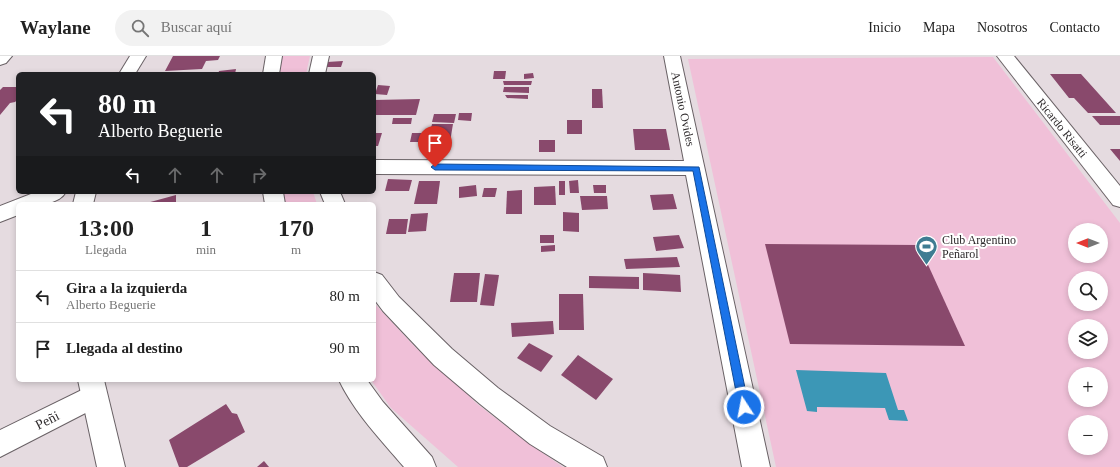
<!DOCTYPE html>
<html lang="es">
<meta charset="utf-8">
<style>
body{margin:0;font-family:Georgia,serif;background:#f2f2f2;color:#222;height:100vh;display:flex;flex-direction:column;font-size:15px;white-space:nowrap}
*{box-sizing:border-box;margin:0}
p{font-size:13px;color:#767676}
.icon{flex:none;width:22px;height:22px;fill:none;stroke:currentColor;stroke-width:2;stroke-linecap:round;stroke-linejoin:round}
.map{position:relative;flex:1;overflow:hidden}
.side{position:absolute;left:16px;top:146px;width:360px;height:180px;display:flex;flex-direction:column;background:#fff;border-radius:6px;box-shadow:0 2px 6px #0003}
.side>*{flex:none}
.banner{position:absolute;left:16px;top:16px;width:360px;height:122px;border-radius:6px;box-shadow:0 2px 6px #0003;background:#202124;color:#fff;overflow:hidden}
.needle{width:26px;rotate:270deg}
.buttons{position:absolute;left:1068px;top:167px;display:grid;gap:8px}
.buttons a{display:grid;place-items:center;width:40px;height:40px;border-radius:50%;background:#fff;box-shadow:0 2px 6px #0003;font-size:20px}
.pin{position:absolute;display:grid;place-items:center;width:34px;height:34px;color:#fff;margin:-41px -17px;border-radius:50% 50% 50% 0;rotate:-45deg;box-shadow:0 0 4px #0007}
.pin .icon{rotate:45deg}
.me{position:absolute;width:44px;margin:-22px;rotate:349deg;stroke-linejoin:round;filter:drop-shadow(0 0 3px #0008)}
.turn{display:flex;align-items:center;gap:14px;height:84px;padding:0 16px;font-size:18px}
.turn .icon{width:52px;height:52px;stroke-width:2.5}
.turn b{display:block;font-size:28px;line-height:34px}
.lanes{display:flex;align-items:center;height:38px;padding:0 16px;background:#0003;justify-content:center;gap:20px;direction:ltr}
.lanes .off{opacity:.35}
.eta{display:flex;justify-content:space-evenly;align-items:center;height:68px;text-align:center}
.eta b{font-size:24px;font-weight:700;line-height:28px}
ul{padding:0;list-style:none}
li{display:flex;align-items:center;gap:12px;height:52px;padding:0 16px;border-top:1px solid #e0e0e0}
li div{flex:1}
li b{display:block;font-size:15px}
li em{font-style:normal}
header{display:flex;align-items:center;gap:24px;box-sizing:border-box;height:56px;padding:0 20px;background:#fff;border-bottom:1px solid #e0e0e0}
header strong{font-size:19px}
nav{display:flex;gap:22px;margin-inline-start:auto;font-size:14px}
.search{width:280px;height:36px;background:#f2f2f2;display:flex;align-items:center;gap:10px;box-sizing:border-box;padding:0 14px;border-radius:22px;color:#767676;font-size:15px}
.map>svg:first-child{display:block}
.green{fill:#f0c0d8;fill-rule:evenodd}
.water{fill:#3c97b6}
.building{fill:#89496c}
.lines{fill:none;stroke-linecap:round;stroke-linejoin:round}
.minor-casing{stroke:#696165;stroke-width:2}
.secondary-casing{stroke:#696165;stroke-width:2}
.minor{fill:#fff;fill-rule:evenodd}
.secondary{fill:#fff;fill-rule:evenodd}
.route{fill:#1a73e8;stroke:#114b97}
.labels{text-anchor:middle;stroke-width:4;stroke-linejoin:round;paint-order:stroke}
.street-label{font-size:12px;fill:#2d292b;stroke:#fff}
.poi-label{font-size:12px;fill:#2d292b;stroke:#fff;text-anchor:start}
.near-street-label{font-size:14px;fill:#2d292b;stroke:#fff}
</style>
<header>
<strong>Waylane</strong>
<div class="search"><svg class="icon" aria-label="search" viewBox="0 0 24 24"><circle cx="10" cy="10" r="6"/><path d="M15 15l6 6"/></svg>Buscar aquí</div>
<nav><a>Inicio</a><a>Mapa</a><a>Nosotros</a><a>Contacto</a></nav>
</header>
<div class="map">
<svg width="1120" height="411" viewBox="0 0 1120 411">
<rect width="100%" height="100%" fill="#e5dbe0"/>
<g class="green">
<polygon points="279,0 310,0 306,18 276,18"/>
<path d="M993,1L1120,167V411H776L688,3ZM1075,174H1101V200H1075ZM1075,222H1101V248H1075ZM1075,270H1101V296H1075ZM1075,318H1101V344H1075ZM1075,366H1101V392H1075Z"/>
<polygon points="282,136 313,136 317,148 284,148"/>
<polygon points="374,247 417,293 443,313 476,347 524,384 563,411 458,411 391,352 371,324 374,324"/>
</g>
<polygon class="water" points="796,314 886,317 898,354 904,354 908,365 889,364 885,352 817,351 817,356 807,355"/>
<g class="building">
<polygon points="173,0 220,0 218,4 206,5 202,13 165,15"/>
<polygon points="343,5 341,11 325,11 327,6"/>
<polygon points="236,13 235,18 218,18 219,15"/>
<polygon points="494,15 506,15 505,23 493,23"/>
<polygon points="533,17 534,22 524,23 524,18"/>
<polygon points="1050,18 1081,18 1116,57 1088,57 1074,42 1069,42"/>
<polygon points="503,25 532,25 531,29 504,29"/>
<polygon points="378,29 390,30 387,39 375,38"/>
<polygon points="3,31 18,31 18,43 15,46 10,47 0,59 0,34"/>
<polygon points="504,31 529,31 529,37 503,36"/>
<polygon points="592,33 602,33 603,52 592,52"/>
<polygon points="505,39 528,39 528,43 507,42"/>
<polygon points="420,43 416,59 374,59 374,44"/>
<polygon points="459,57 472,57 471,65 458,64"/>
<polygon points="434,58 456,58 454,67 432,66"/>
<polygon points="1092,60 1120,60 1120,69 1100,69"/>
<polygon points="393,62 412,62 411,68 392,68"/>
<rect x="567" y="64" width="15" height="14"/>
<polygon points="432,68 453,68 450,86 410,86 412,77 430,77"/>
<polygon points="633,73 666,73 670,94 635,94"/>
<polygon points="374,77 382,77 378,90 374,90"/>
<rect x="539" y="84" width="16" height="12"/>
<polygon points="1110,93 1120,93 1120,105"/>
<polygon points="388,123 412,124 409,135 385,135"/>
<polygon points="578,124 579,137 570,137 569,125"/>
<polygon points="419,125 440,125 437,148 414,148"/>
<rect x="559" y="125" width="6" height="14"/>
<polygon points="476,129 477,140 459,142 459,131"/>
<polygon points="593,129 606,129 606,137 594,137"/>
<polygon points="555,130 556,149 534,149 534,131"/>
<polygon points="484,132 497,132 495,141 482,141"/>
<polygon points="522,134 522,158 506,158 507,135"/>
<polygon points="673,138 677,153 653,154 650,139"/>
<polygon points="176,139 176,148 143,148"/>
<polygon points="580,140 607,140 608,153 582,154"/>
<polygon points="563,156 579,157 579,176 563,175"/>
<polygon points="428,157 426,175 408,176 411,158"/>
<polygon points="389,163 408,163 406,178 386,178"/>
<rect x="540" y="179" width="14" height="8"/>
<polygon points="679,179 684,192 656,195 653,181"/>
<polygon points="765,188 919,189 965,290 790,288"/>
<polygon points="555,189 555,195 541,196 541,190"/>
<polygon points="677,201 680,211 626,213 624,203"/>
<polygon points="454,217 480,217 477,246 450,246"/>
<polygon points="643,217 680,219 681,236 643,234"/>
<polygon points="485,218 499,219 494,250 480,249"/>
<polygon points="589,220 639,221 639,233 589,232"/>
<polygon points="559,238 583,238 584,274 559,274"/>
<polygon points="553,265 554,278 512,281 511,267"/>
<polygon points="529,287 553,300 541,316 517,302"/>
<polygon points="578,299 613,323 596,344 561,319"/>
<polygon points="226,348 232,357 237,358 245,376 187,411 179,411 169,384"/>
<polygon points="264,405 269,411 257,411"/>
</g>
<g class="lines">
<defs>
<g id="minor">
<polygon points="0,0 12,0 6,7 0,9"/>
<polygon points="266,0 282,0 279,18 263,18"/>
<polygon points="313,0 329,0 325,18 309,18"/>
<polygon points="664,0 680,0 770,411 742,411 686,119 374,118 374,104 684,105"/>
<polygon points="997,0 1014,0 1120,130 1120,151 1113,149"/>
<path d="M36,136H66C57,151 33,148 18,148V159L0,166V150Z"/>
<polygon points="263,136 283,136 285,148 265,148"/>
<polygon points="320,136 340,136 345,148 325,148"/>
<polygon points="374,216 382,219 399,241 452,293 498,332 550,370 603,401 607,411 567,411 530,388 480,348 434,309 383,255 374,243"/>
<path d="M339,324H367L383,346L432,401L436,411H404C381,384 354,356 339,324Z"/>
<polygon points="94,328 103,332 107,340 103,348 0,401 0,374"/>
</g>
<g id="secondary">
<polygon points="130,0 146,0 135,18 119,18"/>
<polygon points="76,136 96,136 93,148 73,148"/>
<polygon points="78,324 104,324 125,411 97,411"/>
</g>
</defs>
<use href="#minor" class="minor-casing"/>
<use href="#secondary" class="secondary-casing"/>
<use href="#minor" class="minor"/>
<use href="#secondary" class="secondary"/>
</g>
<polygon class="route" points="435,108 699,111 749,351 748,355 744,356 740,355 739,351 693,115 435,114 431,111"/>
<defs>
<symbol id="stadium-pin" viewBox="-11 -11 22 30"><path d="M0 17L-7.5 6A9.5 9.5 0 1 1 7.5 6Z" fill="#3f7c92" stroke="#fff"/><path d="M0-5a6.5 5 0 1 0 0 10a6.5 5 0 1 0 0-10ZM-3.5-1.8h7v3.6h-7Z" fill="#fff"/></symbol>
</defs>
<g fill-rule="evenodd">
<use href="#stadium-pin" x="914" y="178" width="25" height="34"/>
</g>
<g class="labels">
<g class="street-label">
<text transform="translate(683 53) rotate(78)" y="4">Antonio Ovides</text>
<text transform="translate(1062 72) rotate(51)" y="4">Ricardo Risatti</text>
</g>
<g class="poi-label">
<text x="942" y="188">Club Argentino<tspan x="942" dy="14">Peñarol</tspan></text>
</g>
<g class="near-street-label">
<text transform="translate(47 364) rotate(-27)" y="5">Peñi</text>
</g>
</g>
</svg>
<div class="buttons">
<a><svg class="needle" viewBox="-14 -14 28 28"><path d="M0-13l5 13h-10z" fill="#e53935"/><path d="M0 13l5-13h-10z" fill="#767676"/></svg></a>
<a><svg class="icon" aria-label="search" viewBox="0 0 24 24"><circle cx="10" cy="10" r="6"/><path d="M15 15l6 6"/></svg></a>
<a><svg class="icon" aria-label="layers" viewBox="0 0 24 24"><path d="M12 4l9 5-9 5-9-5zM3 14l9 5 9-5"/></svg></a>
<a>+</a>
<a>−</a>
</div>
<div class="pin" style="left:435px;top:111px;background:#d93025"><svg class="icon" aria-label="arrive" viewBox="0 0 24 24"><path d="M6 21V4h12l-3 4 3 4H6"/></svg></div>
<svg class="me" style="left:744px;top:351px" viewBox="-20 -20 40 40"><circle r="17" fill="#1a73e8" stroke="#fff" stroke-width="3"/><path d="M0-11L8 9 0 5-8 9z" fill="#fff"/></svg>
<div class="banner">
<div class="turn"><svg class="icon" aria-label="left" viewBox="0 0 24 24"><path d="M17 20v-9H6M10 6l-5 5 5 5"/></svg><div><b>80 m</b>Alberto Beguerie</div></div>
<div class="lanes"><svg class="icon" aria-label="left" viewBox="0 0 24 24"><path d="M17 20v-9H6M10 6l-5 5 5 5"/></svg><svg class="icon off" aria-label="ahead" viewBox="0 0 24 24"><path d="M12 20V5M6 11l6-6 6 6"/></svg><svg class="icon off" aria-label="ahead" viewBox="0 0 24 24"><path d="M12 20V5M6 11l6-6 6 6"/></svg><svg class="icon off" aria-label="right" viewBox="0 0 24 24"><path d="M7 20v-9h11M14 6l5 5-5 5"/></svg></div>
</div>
<section class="side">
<div class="eta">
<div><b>13:00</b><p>Llegada</p></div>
<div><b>1</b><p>min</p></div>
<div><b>170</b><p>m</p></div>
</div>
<ul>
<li><svg class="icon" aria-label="left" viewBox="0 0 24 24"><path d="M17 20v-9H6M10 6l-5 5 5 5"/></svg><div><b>Gira a la izquierda</b><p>Alberto Beguerie</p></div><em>80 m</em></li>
<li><svg class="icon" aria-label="arrive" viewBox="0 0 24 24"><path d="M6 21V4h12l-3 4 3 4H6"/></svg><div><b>Llegada al destino</b></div><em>90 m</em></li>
</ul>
</section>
</div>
